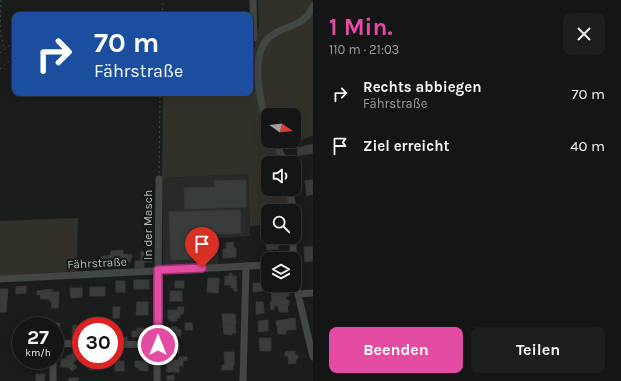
<!DOCTYPE html>
<html lang="de">
<meta charset="utf-8">
<style>
body{margin:0;font-family:Karla,sans-serif;background:#1d1f1e;color:#f1f3f6;height:100vh;display:flex;flex-direction:column;font-size:15px;white-space:nowrap}
*{box-sizing:border-box;margin:0}
p{font-size:13px;color:#9d9fa0}
.icon{flex:none;width:22px;height:22px;fill:none;stroke:currentColor;stroke-width:2;stroke-linecap:round;stroke-linejoin:round}
.map{position:relative;flex:1;overflow:hidden}
.sheet{display:flex;flex-direction:column;background:#141615;width:308px}
.sheet>*{flex:none}
.guide{position:absolute;left:12px;top:12px;width:241px;height:84px;border-radius:8px;box-shadow:0 2px 10px #0003,0 0 0 1px #333534;background:#1a4fa0;color:#fff;overflow:hidden}
.needle{width:26px;rotate:105deg}
.buttons{position:absolute;left:261px;top:108px;display:grid;gap:8px}
.buttons a{display:grid;place-items:center;width:40px;height:40px;border-radius:8px;background:#141615;box-shadow:0 2px 10px #0003,0 0 0 1px #333534;font-size:20px}
.speed{position:absolute;left:12px;top:317px;display:flex;gap:8px;font-size:20px;font-weight:700;text-align:center}
.speed>*{display:grid;place-content:center;width:52px;height:52px;border-radius:50%;background:#141615;box-shadow:0 2px 10px #0003,0 0 0 1px #333534;line-height:1}
.speed small{font-size:10px;font-weight:400}
.speed .limit{border:6px solid #d22;background:#fff;color:#111}
.pin{position:absolute;display:grid;place-items:center;width:34px;height:34px;color:#fff;margin:-41px -17px;border-radius:50% 50% 50% 0;rotate:-45deg;box-shadow:0 0 4px #0007}
.pin .icon{rotate:45deg}
.me{position:absolute;width:44px;margin:-22px;rotate:0deg;stroke-linejoin:round;filter:drop-shadow(0 0 3px #0008)}
.turn{display:flex;align-items:center;gap:14px;height:84px;padding:0 16px;font-size:18px}
.turn .icon{width:52px;height:52px;stroke-width:2.5}
.turn b{display:block;font-size:28px;line-height:34px}
.round{display:grid;place-items:center;flex:none;width:42px;height:42px;border-radius:8px;background:#1d1f1e}
.head{display:flex;align-items:center;justify-content:space-between;height:68px;padding:0 16px}
h1{font-size:24px;font-weight:700;line-height:30px;color:#e34ca2}
.cta{display:flex;gap:8px;margin-top:auto;padding:8px 16px}
.cta a{flex:1;height:46px;border-radius:8px;background:#e34ca2;color:#fff;font-size:16px;font-weight:700;line-height:46px;text-align:center}
.cta a+a{background:#1d1f1e;color:#f1f3f6}
ul{padding:0;list-style:none}
li{display:flex;align-items:center;gap:12px;height:52px;padding:0 16px}
li div{flex:1}
li b{display:block;font-size:15px}
li em{font-style:normal}
main{display:flex;flex:1;min-height:0}
.map>svg:first-child{display:block}
.built{fill:#272a29}
.green{fill:#323129;fill-rule:evenodd}
.building{fill:#383c3b;stroke:#353938}
.lines{fill:none;stroke-linecap:round;stroke-linejoin:round}
.path{stroke:#464d49;stroke-width:1;stroke-dasharray:2 3;stroke-linecap:butt}
.minor{stroke:#414744;stroke-width:7}
.route-casing{stroke:#943169;stroke-width:10}
.route{stroke:#e34ca2;stroke-width:7}
.labels{text-anchor:middle;stroke-width:4;stroke-linejoin:round;paint-order:stroke}
.street-label{font-size:12px;fill:#afbbb4;stroke:#161817}
</style>
<main>
<div class="map">
<svg width="313" height="381" viewBox="0 0 313 381">
<rect width="100%" height="100%" fill="#1b1d1c"/>
<polygon class="built" points="248,174 250,236 218,238 218,265 163,267 162,178"/>
<g class="green">
<path d="M258,0H313V135L282,149L288,163H268V189H293L297,208V219H294V211H268V223L264,225L250,226L248,174L162,178L163,93H250V50L254,49L259,26ZM268,115H294V141H268Z"/>
<polygon points="78,218 77,271 0,276 0,221"/>
</g>
<g class="building">
<polygon points="313,144 313,153 298,156 297,148"/>
<polygon points="246,180 246,207 185,209 184,188 215,187 214,181"/>
<polygon points="310,180 313,180 313,194 307,196 305,181"/>
<polygon points="240,210 241,233 216,234 216,247 191,247 192,259 171,260 169,212"/>
<polygon points="265,232 268,232 268,237 271,237 271,238 276,238 277,241 279,241 280,245 277,246 278,249 267,250"/>
<polygon points="233,242 234,248 236,248 236,257 223,258 223,249 226,249 226,243"/>
<polygon points="304,247 313,247 313,261 305,262"/>
<polygon points="123,250 123,254 132,255 130,262 123,261 123,262 120,263 120,264 115,264 115,263 109,262 103,264 101,257 111,255 111,251"/>
<polygon points="141,252 152,252 152,262 144,262 144,268 135,268 135,261 141,261"/>
<polygon points="229,273 232,273 232,276 236,276 237,291 234,291 234,288 231,288 231,285 225,285 225,276 229,276"/>
<polygon points="208,278 219,278 218,293 207,292"/>
<rect x="134" y="280" width="15" height="9"/>
<rect x="116" y="281" width="9" height="11"/>
<rect x="175" y="281" width="9" height="7"/>
<polygon points="253,283 262,283 262,291 253,292"/>
<polygon points="287,285 288,288 289,288 289,296 286,296 286,298 287,300 289,300 289,305 274,306 274,309 271,310 270,302 272,301 271,291 282,291 282,286"/>
<polygon points="26,286 26,293 16,294 16,287"/>
<rect x="90" y="287" width="15" height="9"/>
<polygon points="70,288 82,288 82,297 71,298"/>
<polygon points="0,289 8,289 6,312 0,312"/>
<polygon points="52,289 52,292 59,292 58,308 52,308 51,301 49,301 49,299 41,299 40,294 37,295 37,291"/>
<rect x="170" y="291" width="12" height="10"/>
<polygon points="137,302 148,302 148,315 136,315"/>
<polygon points="256,302 263,302 264,313 256,314"/>
<polygon points="287,305 288,312 279,312 278,306"/>
<polygon points="113,307 120,307 119,318 113,318"/>
<polygon points="178,307 184,307 183,314 180,314 180,318 177,318 177,321 170,321 170,319 168,319 168,310 178,310"/>
<polygon points="222,314 235,314 236,324 223,324"/>
<polygon points="295,318 296,329 278,331 276,321"/>
<polygon points="268,320 268,331 259,332 258,321"/>
<polygon points="53,323 60,323 59,338 55,338 55,326 53,326"/>
<polygon points="185,323 192,323 193,330 185,330"/>
<polygon points="223,324 235,324 236,333 232,333 232,335 224,334"/>
<polygon points="73,325 83,326 81,326 81,336 73,336 72,334"/>
<polygon points="168,327 177,327 177,329 181,330 181,336 175,336 175,339 172,339 172,336 168,336"/>
<polygon points="137,328 148,328 148,337 144,337 143,339 141,339 141,337 132,337 132,331 137,331"/>
<polygon points="286,330 286,334 278,334 278,331"/>
<rect x="119" y="337" width="8" height="4"/>
<polygon points="259,338 271,338 271,351 260,351"/>
<polygon points="168,343 179,343 179,353 168,352"/>
<rect x="143" y="348" width="5" height="7"/>
<polygon points="295,351 295,355 298,355 298,358 296,359 296,363 289,364 288,356 285,356 285,352"/>
<polygon points="224,352 234,352 234,365 233,365 233,370 222,370 222,365 225,365"/>
<polygon points="73,353 78,358 73,363 77,367 72,371 68,367 61,367 61,359 67,359 66,357"/>
<polygon points="179,357 187,357 187,361 179,360"/>
<polygon points="32,360 44,360 44,365 41,365 41,368 31,368"/>
<polygon points="89,360 98,360 100,362 100,370 89,370"/>
<polygon points="167,360 183,360 183,366 179,366 179,372 167,372"/>
<rect x="115" y="361" width="9" height="10"/>
<polygon points="135,361 148,361 148,371 139,370 139,367 135,367"/>
<polygon points="36,374 45,374 44,381 36,381"/>
<polygon points="174,375 174,380 167,380 167,376"/>
<rect x="69" y="378" width="9" height="3"/>
</g>
<g class="lines">
<g class="path">
<polyline points="1,0 0,32 5,50"/>
<polyline points="162,15 163,0"/>
<polyline points="0,53 15,41"/>
<polyline points="0,69 15,56"/>
<polyline points="159,173 160,93"/>
</g>
<g class="minor">
<polyline points="253,0 254,38"/>
<path d="M268,123C260,106 255,72 260,53C262,45 267,38 274,34C289,24 305,26 313,6"/>
<polyline points="276,141 284,163"/>
<polyline points="290,189 292,211"/>
<polyline points="293,237 293,259"/>
<polyline points="294,272 298,294 313,357"/>
<polyline points="0,279 268,265"/>
<polyline points="298,294 313,293"/>
<polyline points="115,344 158,345"/>
<path d="M55,347C61,341 73,344 81,344"/>
<polyline points="53,381 53,360"/>
<polyline points="157,381 159,179"/>
<polyline points="243,381 246,266"/>
</g>
</g>
<g class="lines">
<defs>
<polyline id="route" points="158,345 158,270 202,268"/>
</defs>
<use href="#route" class="route-casing"/>
<use href="#route" class="route"/>
</g>
<g class="labels">
<g class="street-label">
<text transform="translate(148 225) rotate(-90)" y="4">In der Masch</text>
<text transform="translate(97 263) rotate(-3)" y="4">Fährstraße</text>
</g>
</g>
</svg>
<div class="buttons">
<a><svg class="needle" viewBox="-14 -14 28 28"><path d="M0-13l5 13h-10z" fill="#e53935"/><path d="M0 13l5-13h-10z" fill="#9d9fa0"/></svg></a>
<a><svg class="icon" aria-label="sound" viewBox="0 0 24 24"><path d="M4 9h4l5-4v14l-5-4H4zM17 9q2 3 0 6"/></svg></a>
<a><svg class="icon" aria-label="search" viewBox="0 0 24 24"><circle cx="10" cy="10" r="6"/><path d="M15 15l6 6"/></svg></a>
<a><svg class="icon" aria-label="layers" viewBox="0 0 24 24"><path d="M12 4l9 5-9 5-9-5zM3 14l9 5 9-5"/></svg></a>
</div>
<div class="speed"><div>27<small>km/h</small></div><div class="limit">30</div></div>
<div class="pin" style="left:202px;top:268px;background:#d93025"><svg class="icon" aria-label="arrive" viewBox="0 0 24 24"><path d="M6 21V4h12l-3 4 3 4H6"/></svg></div>
<svg class="me" style="left:158px;top:345px" viewBox="-20 -20 40 40"><circle r="17" fill="#e34ca2" stroke="#fff" stroke-width="3"/><path d="M0-11L8 9 0 5-8 9z" fill="#fff"/></svg>
<div class="guide">
<div class="turn"><svg class="icon" aria-label="right" viewBox="0 0 24 24"><path d="M7 20v-9h11M14 6l5 5-5 5"/></svg><div><b>70 m</b>Fährstraße</div></div>
</div>
</div>
<section class="sheet">
<div class="head"><div><h1>1 Min.</h1><p>110 m · 21:03</p></div><a class="round"><svg class="icon" aria-label="close" viewBox="0 0 24 24"><path d="M6 6l12 12M18 6L6 18"/></svg></a></div>
<ul>
<li><svg class="icon" aria-label="right" viewBox="0 0 24 24"><path d="M7 20v-9h11M14 6l5 5-5 5"/></svg><div><b>Rechts abbiegen</b><p>Fährstraße</p></div><em>70 m</em></li>
<li><svg class="icon" aria-label="arrive" viewBox="0 0 24 24"><path d="M6 21V4h12l-3 4 3 4H6"/></svg><div><b>Ziel erreicht</b></div><em>40 m</em></li>
</ul>
<div class="cta"><a>Beenden</a><a>Teilen</a></div>
</section>
</main>
